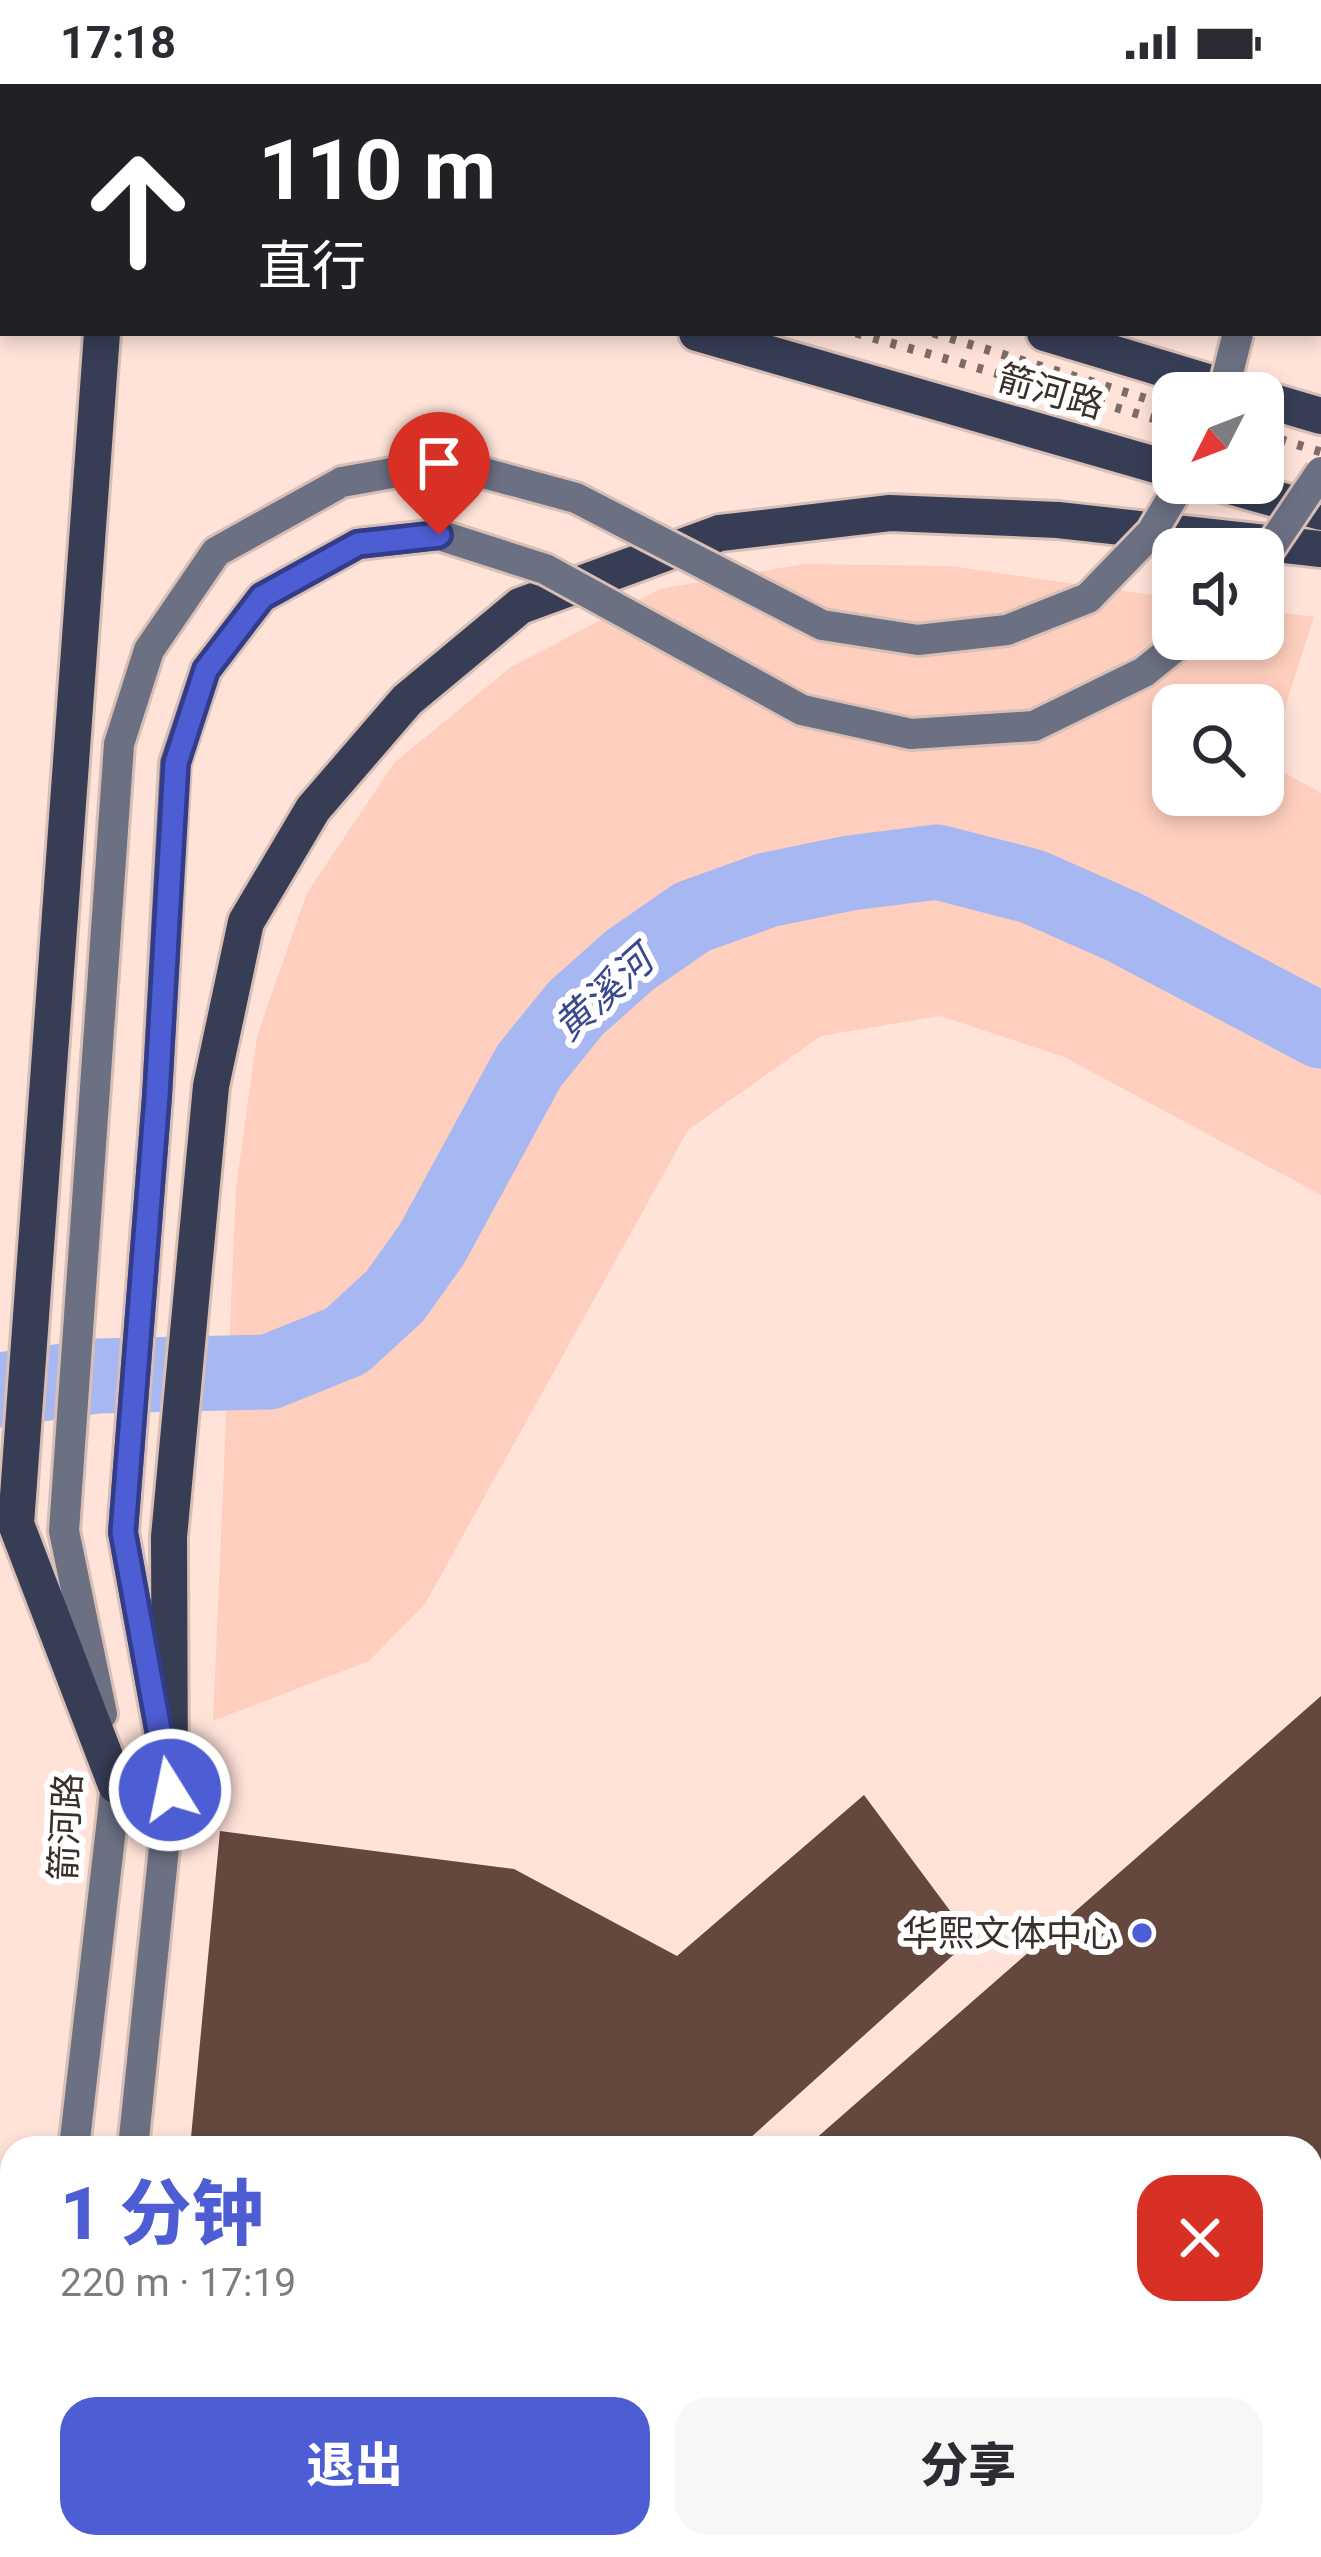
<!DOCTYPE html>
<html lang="zh">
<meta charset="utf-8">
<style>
body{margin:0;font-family:Roboto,"Noto Sans SC",sans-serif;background:#f7f7f7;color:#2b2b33;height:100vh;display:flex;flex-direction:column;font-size:45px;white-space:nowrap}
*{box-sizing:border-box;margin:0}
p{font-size:39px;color:#7c7c81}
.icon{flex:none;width:66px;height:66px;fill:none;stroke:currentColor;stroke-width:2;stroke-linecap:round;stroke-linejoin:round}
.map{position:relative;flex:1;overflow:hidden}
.drawer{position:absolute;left:0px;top:2052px;width:1323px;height:423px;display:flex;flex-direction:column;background:#fff;border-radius:36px 36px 0 0;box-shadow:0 6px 18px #0003}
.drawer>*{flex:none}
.top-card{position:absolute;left:0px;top:0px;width:1323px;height:252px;box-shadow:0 6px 18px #0003;background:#202124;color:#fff;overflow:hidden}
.needle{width:78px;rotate:228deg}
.controls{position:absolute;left:1152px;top:288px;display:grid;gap:24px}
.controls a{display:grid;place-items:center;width:132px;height:132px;border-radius:24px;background:#fff;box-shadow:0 6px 18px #0003;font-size:60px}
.pin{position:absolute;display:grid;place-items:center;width:102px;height:102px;color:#fff;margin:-123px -51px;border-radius:50% 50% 50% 0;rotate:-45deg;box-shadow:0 0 12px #0007}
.pin .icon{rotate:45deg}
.me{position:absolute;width:132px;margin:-66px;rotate:350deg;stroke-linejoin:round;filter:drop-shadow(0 0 9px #0008)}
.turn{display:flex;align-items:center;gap:42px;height:252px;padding:0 60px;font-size:54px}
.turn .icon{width:156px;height:156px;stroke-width:2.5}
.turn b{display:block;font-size:84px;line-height:102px}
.round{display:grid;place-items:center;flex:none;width:126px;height:126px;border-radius:36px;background:#f7f7f7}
.summary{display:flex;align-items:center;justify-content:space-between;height:204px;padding:0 60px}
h1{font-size:72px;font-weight:800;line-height:90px;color:#4d5dd3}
.button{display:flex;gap:24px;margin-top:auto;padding:24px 60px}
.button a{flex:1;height:138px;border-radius:36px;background:#4d5dd3;color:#fff;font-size:48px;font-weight:800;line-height:138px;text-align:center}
.button a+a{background:#f7f7f7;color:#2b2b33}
.status{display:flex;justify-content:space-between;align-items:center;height:84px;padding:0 60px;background:#fff;direction:ltr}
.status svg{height:33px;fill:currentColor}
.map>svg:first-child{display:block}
.green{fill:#fecfbe;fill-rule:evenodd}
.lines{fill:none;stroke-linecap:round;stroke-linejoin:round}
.river{stroke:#a7b7f1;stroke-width:75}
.building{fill:#64483e}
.secondary-tunnel{stroke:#d8bfb6;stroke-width:30;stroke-dasharray:30 15;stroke-linecap:butt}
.secondary-casing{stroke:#d8bfb6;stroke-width:36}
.highway-casing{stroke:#d8bfb6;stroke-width:42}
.secondary{stroke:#6b7082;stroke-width:30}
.highway{stroke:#373d55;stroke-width:36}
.rail{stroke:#7e6c66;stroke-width:9;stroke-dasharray:6 12;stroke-linecap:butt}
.secondary-bridge-casing{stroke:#d8bfb6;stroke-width:36;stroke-linecap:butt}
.secondary-bridge{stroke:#6b7082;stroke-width:30}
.route-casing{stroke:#323c89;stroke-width:30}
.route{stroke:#4d5dd3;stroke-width:21}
.poi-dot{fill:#4d5dd3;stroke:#fff;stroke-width:4.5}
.labels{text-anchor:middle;stroke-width:12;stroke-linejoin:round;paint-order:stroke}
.street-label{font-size:36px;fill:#3c2f2b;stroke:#fff}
.poi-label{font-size:36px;fill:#3c2f2b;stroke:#fff;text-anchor:end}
.water-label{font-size:39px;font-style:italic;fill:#3b488e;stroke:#fff}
</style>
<div class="status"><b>17:18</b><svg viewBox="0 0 49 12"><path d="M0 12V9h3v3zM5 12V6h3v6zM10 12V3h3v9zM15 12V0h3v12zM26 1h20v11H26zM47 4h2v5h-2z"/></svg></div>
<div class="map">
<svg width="1321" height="2473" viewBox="0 0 1321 2473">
<rect width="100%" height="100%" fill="#ffe3d9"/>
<path class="green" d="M804,480L950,482L1173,514V555H1263V526L1314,533L1267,679L1321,709V1111L1064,973L940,932L821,952L688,1046L425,1520L369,1577L213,1637L236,1104L257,952L307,809L394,679L511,583L660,505ZM1173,621H1263V711H1173Z"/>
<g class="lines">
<polyline class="river" points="0,1306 98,1292 269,1288 346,1257 395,1212 432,1160 529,982 576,924 630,876 692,833 767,806 850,789 937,778 1031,802 1124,843 1321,947"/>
</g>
<g class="building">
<polygon points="1321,1612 1321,2473 844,2473 835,2463 1311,2463 1311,2064 805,2064"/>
<polygon points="864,1711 971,1855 739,2064 190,2064 220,1747 514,1785 677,1872"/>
<polygon points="151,2463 597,2463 598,2473 150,2473"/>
</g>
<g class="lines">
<polyline class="secondary-tunnel" points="1126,0 1129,3"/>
<defs>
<g id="secondary">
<polyline points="418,0 423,3"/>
<polyline points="1259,0 1262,3"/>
<polyline points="1320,101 1321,104"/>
<polyline points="102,1630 64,1447 119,660 149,566 216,468 342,398"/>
<polyline points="74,2064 116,1701 113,1683"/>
<polyline points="133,2064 170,1706 123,1448 157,1012 175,679 206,586 262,513 358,460"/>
<polyline points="26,2473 28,2463"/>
<polyline points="90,2473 92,2463"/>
</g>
<g id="highway">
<polyline points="63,0 64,3"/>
<polyline points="146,0 151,3"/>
<polyline points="357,0 363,3"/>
<polyline points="102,249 16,1440 116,1701"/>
<polyline points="697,249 1173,386"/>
<polyline points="1045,249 1244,309"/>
<polyline points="1263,315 1321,332"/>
<polyline points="1219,399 1321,428"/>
<polyline points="170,1706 169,1453 211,1002 246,838 313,725 407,616 520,522 720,449 890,429 1058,436 1321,465"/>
</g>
</defs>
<use href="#secondary" class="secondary-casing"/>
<use href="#highway" class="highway-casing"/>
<use href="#secondary" class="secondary"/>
<use href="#highway" class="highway"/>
<g class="rail">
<polyline points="246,0 251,3"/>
<polyline points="296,0 302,3"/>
<polyline points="856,249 1173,340"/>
<polyline points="933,249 1167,321"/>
<polyline points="1263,350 1321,368"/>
</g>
<defs>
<g id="secondary-bridge">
<polyline points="1223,309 1238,249"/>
<polyline points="342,398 447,379 576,414 822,541 918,556 1007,546 1088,514 1152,448 1181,399"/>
<polyline points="358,460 439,451 545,485 802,626 911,650 1034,642 1144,588 1185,555"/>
<polyline points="1263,474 1321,388"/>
</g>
</defs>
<use href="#secondary-bridge" class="secondary-bridge-casing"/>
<use href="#secondary-bridge" class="secondary-bridge"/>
</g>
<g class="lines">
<defs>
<polyline id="route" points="170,1706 123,1448 157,1012 176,679 206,586 262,513 358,460 439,451"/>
</defs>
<use href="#route" class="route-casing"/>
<use href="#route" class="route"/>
</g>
<circle class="poi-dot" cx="1142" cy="1849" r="12"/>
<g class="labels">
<g class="street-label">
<text transform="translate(1051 307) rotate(16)" y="13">箭河路</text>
<text transform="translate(65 1743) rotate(-87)" y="13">箭河路</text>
</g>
<g class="poi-label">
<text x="1118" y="1862">华熙文体中心</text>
</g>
<g class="water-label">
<text transform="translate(603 909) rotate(-42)" y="14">黄溪河</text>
</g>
</g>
</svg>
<div class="controls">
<a><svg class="needle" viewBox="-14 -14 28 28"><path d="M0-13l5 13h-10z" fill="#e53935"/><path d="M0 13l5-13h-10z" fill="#7c7c81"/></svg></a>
<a><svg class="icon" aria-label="sound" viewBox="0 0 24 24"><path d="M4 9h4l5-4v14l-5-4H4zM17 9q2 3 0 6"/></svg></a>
<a><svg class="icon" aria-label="search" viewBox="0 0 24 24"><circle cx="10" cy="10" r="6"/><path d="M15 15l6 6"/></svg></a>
</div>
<div class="pin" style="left:439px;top:451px;background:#d93025"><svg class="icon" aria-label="arrive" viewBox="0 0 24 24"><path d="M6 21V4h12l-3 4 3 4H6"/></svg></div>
<svg class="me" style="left:170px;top:1706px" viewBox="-20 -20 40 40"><circle r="17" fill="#4d5dd3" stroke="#fff" stroke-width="3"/><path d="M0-11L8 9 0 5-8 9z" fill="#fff"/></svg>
<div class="top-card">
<div class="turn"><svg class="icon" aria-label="ahead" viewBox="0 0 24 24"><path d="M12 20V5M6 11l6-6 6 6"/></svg><div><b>110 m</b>直行</div></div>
</div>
<section class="drawer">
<div class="summary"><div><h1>1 分钟</h1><p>220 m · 17:19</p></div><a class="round" style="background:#d93025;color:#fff"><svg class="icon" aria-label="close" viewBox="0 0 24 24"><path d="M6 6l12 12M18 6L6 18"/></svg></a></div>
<div class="button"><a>退出</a><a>分享</a></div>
</section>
</div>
